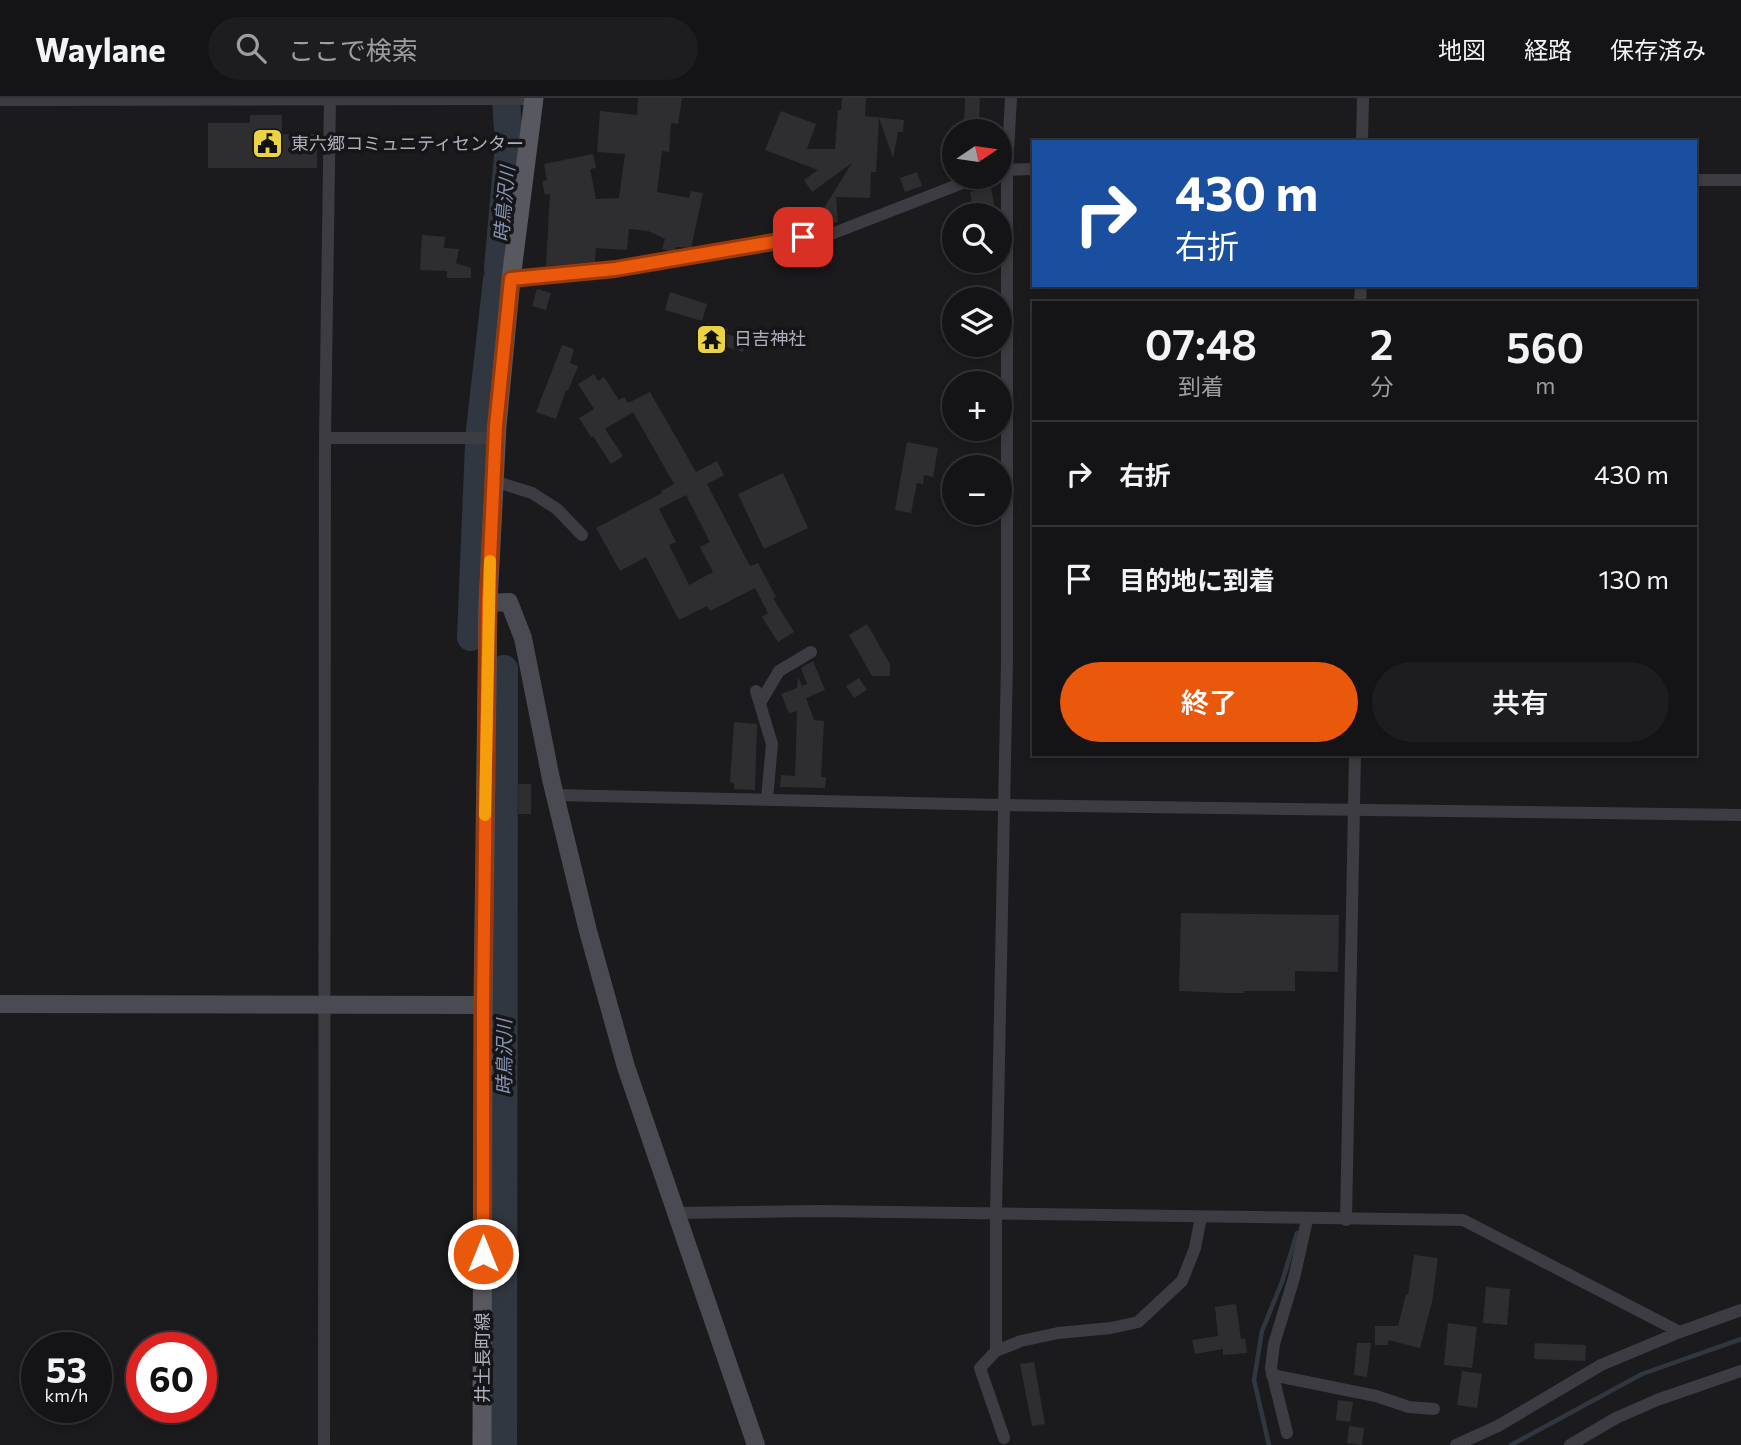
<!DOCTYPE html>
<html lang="ja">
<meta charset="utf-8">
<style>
body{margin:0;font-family:Commissioner,"Noto Sans JP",sans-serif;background:#1d1d1f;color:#f1f3f6;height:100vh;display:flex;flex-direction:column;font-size:26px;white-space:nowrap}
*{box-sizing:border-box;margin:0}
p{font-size:23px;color:#9d9ea1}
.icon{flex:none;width:38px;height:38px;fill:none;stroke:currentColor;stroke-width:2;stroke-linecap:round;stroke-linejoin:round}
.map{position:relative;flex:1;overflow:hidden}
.sheet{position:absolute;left:1032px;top:203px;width:665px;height:455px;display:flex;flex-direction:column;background:#141416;border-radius:0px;box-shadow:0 4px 10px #0003,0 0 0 2px #333335}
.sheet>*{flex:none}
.guide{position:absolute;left:1032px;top:42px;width:665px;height:147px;border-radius:0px;box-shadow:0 4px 10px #0003,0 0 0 2px #333335;background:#1a4fa0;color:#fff;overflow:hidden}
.needle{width:46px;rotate:77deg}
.buttons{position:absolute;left:942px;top:21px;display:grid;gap:14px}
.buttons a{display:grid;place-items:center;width:70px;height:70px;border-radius:50%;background:#141416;box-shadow:0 4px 10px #0003,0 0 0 2px #333335;font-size:35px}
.speed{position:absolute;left:21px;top:1234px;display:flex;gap:14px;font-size:35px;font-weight:700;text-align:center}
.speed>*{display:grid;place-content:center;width:91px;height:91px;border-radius:50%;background:#141416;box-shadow:0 4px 10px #0003,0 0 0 2px #333335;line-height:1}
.speed small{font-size:18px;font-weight:400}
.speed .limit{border:10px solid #d22;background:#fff;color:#111}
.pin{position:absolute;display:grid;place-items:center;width:60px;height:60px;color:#fff;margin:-30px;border-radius:14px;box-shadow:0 4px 10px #0006}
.me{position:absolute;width:77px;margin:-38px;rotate:0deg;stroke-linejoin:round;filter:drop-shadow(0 0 5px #0008)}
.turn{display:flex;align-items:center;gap:24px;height:147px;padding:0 28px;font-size:32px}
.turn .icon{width:91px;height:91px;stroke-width:2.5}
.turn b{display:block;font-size:49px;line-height:60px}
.eta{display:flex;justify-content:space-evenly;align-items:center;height:119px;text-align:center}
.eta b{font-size:42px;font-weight:600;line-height:49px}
.button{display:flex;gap:14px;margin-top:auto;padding:14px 28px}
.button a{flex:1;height:80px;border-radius:42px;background:#ea580c;color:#fff;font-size:28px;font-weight:600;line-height:80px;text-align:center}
.button a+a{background:#1d1d1f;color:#f1f3f6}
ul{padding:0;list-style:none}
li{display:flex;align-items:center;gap:21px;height:105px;padding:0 28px;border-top:2px solid #333335}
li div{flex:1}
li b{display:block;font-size:26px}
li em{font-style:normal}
header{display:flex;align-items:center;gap:42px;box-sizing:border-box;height:98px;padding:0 35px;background:#141416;border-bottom:2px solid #333335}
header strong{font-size:33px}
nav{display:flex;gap:38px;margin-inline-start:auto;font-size:24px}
.search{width:490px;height:63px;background:#1d1d1f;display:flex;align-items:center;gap:18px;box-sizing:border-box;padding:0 24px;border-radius:38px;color:#9d9ea1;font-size:26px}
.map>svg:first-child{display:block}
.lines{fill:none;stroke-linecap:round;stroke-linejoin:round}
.stream{stroke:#313741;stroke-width:4.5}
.river{stroke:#313741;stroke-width:28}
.building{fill:#2e2e31;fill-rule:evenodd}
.street{stroke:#3c3c42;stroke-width:12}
.secondary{stroke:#4a4a52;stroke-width:18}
.primary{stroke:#585861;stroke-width:19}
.route-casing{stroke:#983908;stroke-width:18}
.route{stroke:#ea580c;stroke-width:12}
.slow{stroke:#f59e0b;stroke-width:12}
.labels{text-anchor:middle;stroke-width:7;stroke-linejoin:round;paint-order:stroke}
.poi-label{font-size:18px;fill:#aeafbc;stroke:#161518;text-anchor:start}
.street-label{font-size:18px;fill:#aeafbc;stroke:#161518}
.water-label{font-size:19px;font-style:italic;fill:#8796b5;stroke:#161518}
</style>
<header>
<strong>Waylane</strong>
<div class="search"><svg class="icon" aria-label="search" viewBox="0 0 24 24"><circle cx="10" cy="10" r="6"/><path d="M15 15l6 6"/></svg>ここで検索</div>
<nav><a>地図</a><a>経路</a><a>保存済み</a></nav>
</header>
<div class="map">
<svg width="1741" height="1347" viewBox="0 0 1741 1347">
<rect width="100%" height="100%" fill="#1b1b1d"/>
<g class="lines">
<g class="stream">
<polyline points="1269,1347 1254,1282 1262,1233 1282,1184 1297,1135"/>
<polyline points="1511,1347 1642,1276 1741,1241"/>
</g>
<g class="river">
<polyline points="498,170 509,47 506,0"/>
<polyline points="480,332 497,182"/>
<polyline points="471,539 479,348"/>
<polyline points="503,1347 504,571"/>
</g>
</g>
<g class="building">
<polygon points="638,0 682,0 678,26 671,25 669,54 662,53 657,94 689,100 691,93 703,95 691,150 676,149 675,152 670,153 662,151 665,141 648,133 629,131 627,152 596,150 595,164 546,168 550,96 545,97 542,83 547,82 544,66 593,56 596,70 590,71 596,101 619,100 625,56 597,54 600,13 637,17"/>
<polygon points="842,0 866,0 865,18 904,22 903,34 898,34 893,60 879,20 876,74 871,74 870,100 836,99 838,124 817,129 817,121 852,65 812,94 804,82 818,72 765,52 781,13 816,26 807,51 835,51 838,12 841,12"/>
<polygon points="965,0 980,0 979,25 964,25"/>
<polygon points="250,17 282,17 282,36 317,36 317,70 208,70 208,25 250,25"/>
<polygon points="917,74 922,88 905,94 900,80"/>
<polygon points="991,90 996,117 974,117 970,94"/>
<polygon points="422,137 445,139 444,150 459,151 456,165 471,170 471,180 447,180 447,173 420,172"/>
<polygon points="537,191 551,195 546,212 532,208"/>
<polygon points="670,194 707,206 702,223 665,212"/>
<polygon points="707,225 728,231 726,236 746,242 743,254 723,248 722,252 704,247 706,242 702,241"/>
<polygon points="562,247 574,251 570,265 578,268 568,293 566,292 556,321 536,314"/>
<path d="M594,276L598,283L604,279L619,302L624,299L628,305L650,294L696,374L717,363L724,377L707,386L750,468L758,465L776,499L773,500L794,534L778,544L762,519L768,515L755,490L710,513L707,508L679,522L646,459L620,473L596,430L662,395L661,393L674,386L633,314L605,331L623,358L611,366L593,338L591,339L579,320L594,311L578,286ZM686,397L710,444L700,449L713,474L689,487L669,447L676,444L659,411Z"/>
<polygon points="907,344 938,350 933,379 924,377 923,386 917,385 911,415 895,412"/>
<polygon points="783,375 808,430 764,451 738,396"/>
<polygon points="867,526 890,566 890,578 872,578 849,537"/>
<polygon points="813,563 825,592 806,600 814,622 824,623 821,679 826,679 825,690 780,689 781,677 795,678 797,613 789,615 781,596 797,590 798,579 802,588 807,586 801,570"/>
<polygon points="859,580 867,592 854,600 846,588"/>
<polygon points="734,624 757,626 755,692 734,691 734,685 730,684"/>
<rect x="517" y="686" width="14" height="30"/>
<polygon points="1181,815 1339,817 1338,874 1295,873 1295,893 1244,893 1244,895 1226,895 1179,893"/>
<polygon points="1414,1157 1438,1160 1432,1204 1420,1250 1388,1242 1388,1247 1375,1247 1375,1228 1398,1228 1406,1196 1408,1197"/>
<polygon points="1486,1189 1510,1191 1507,1227 1483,1225"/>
<polygon points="1236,1206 1241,1241 1245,1241 1247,1255 1223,1257 1223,1251 1195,1256 1192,1242 1218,1238 1215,1209"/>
<polygon points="1448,1225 1477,1229 1472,1270 1444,1267"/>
<polygon points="1357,1245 1371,1245 1367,1279 1354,1277"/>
<polygon points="1535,1245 1586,1247 1585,1263 1534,1261"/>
<polygon points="1034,1264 1045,1326 1032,1328 1020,1266"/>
<polygon points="1462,1273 1482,1276 1477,1310 1457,1307"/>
<polygon points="1338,1302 1353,1304 1350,1324 1336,1322"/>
<polygon points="1349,1328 1364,1330 1362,1347 1347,1345"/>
</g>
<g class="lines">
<g class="street">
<polyline points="1011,0 1007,71 1007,562 996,1115 996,1253 1021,1243 1058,1235 1111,1230 1138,1224 1182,1183 1195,1150 1201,1119"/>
<polyline points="0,2 534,1"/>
<polyline points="1362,44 1363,0"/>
<polyline points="1000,72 1034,71"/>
<polyline points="1696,82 1741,82"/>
<polyline points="511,181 615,171 834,135 978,79"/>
<polyline points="1360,205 1361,187"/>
<polyline points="325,340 496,340"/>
<polyline points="494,383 532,395 557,411 582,437"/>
<polyline points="756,593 772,646 767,701"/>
<polyline points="760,605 779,573 811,554"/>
<polyline points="555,697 1002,707 1741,717"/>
<polyline points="675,1115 819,1113 1463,1122 1680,1234 1741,1212"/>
<polyline points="1346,1122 1355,656"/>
<polyline points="996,1253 980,1270 1004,1340"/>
<polyline points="1272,1277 1376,1298 1409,1309 1434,1311"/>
<polyline points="1287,1335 1271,1270 1274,1246 1294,1180 1307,1122"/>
<polyline points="324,1347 325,340 330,0"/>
<polyline points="1456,1347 1498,1328 1601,1267 1680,1234"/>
<polyline points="1570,1347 1616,1320 1657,1302 1741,1273"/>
</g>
<g class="secondary">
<polyline points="488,505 509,504 523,540 551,681 588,833 626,969 756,1347"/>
<polyline points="0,906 483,907"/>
</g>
<polyline class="primary" points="482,1347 483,907 488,505 497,328 511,181 534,0"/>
</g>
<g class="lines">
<defs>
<polyline id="route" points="483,1156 483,907 488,505 496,328 511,181 615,171 803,139"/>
</defs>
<use href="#route" class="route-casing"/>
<use href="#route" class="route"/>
<polyline class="slow" points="485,717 490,463"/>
</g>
<defs>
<symbol id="civic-square" viewBox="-11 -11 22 22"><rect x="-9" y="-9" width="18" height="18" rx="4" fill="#ecd344" stroke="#161518"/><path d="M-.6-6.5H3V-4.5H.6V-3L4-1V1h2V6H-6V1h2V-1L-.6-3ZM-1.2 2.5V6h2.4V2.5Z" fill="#111"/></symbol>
<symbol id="temple-square" viewBox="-11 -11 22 22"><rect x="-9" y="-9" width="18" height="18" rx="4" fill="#ecd344" stroke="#161518"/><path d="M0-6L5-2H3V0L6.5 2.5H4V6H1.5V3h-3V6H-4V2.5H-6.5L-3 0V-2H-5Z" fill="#111"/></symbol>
</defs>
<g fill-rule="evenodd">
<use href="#civic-square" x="250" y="28" width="35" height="35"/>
<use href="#temple-square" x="694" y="224" width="35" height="35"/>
</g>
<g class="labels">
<g class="poi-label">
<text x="291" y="52">東六郷コミュニティセンター</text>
<text x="734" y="247">日吉神社</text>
</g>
<g class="street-label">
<text transform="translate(483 1260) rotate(-90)" y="6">井土長町線</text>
</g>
<g class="water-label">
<text transform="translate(504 106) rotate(-85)" y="7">時鳥沢川</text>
<text transform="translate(504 959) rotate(-90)" y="7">時鳥沢川</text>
</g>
</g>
</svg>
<div class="buttons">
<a><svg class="needle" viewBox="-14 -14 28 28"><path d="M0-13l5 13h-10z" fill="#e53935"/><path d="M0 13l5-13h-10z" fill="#9d9ea1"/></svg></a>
<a><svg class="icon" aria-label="search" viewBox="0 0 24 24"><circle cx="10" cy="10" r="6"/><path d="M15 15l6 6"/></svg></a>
<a><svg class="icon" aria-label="layers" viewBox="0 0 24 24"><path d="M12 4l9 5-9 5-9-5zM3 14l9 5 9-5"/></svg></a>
<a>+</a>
<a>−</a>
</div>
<div class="speed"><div>53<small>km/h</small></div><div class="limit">60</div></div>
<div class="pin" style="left:803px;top:139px;background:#d93025"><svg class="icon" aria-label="arrive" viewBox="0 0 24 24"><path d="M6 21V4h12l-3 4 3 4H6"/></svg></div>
<svg class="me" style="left:483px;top:1156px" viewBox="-20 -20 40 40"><circle r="17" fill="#ea580c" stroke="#fff" stroke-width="3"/><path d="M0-11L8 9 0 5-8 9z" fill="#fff"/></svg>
<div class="guide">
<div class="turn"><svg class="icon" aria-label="right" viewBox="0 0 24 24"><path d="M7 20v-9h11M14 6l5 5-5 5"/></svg><div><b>430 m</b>右折</div></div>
</div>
<section class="sheet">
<div class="eta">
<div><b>07:48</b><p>到着</p></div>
<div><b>2</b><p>分</p></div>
<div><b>560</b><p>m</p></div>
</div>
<ul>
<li><svg class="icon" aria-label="right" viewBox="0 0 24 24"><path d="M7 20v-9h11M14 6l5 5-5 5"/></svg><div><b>右折</b></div><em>430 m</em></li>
<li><svg class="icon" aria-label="arrive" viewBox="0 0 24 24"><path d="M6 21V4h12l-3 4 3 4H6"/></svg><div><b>目的地に到着</b></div><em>130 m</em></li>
</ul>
<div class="button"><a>終了</a><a>共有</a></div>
</section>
</div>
